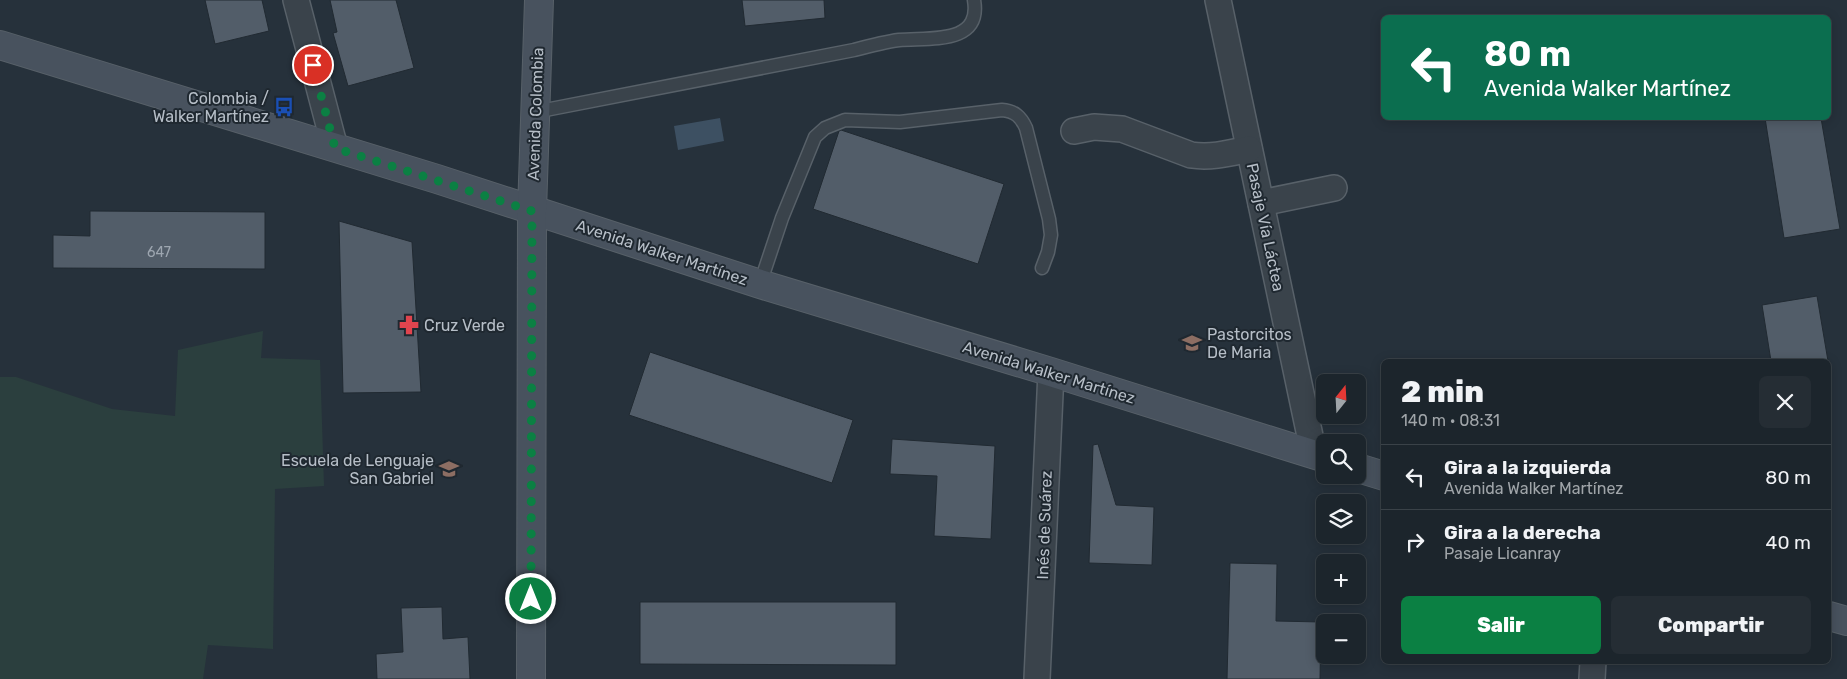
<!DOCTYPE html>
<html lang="es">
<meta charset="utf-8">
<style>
body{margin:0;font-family:Rubik,sans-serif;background:#252d34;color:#f1f3f6;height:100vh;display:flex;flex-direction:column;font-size:19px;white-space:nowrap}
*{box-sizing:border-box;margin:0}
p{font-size:16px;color:#a0a5a9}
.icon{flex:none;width:28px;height:28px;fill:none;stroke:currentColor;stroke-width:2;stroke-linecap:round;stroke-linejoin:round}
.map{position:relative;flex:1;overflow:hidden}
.drawer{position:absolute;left:1381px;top:359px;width:450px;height:305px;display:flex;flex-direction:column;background:#1c252c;border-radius:8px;box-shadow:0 2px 12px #0003,0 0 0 1px #3a4248}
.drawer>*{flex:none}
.guide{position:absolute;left:1381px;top:15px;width:450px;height:105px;border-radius:8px;box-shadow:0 2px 12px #0003,0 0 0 1px #3a4248;background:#0b6e4f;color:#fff;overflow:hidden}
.needle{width:32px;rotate:18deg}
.tools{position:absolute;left:1316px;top:374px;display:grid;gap:10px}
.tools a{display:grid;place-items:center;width:50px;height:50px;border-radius:8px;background:#1c252c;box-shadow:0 2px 12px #0003,0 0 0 1px #3a4248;font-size:25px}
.pin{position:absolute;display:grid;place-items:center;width:42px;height:42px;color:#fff;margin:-21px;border:2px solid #fff;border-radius:50%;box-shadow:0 1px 5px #0007}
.me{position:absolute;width:55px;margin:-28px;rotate:0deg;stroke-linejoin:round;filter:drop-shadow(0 0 4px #0008)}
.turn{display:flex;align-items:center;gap:18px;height:105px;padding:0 20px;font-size:22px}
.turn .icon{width:65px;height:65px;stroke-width:2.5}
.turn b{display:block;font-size:35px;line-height:42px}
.round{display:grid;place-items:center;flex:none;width:52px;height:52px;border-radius:8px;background:#252d34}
.head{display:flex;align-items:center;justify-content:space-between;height:85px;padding:0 20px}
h1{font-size:30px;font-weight:800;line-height:38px}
.primary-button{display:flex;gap:10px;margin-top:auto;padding:10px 20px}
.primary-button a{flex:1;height:58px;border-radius:8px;background:#0b8043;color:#fff;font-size:20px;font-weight:800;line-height:58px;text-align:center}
.primary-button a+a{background:#252d34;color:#f1f3f6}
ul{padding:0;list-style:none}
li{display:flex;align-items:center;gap:15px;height:65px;padding:0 20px;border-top:1px solid #3a4248}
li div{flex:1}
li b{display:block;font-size:19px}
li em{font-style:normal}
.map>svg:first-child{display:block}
.green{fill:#2b3f3e}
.water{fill:#3d5062}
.building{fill:#525d69;stroke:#212a32}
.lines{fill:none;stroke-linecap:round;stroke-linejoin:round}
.lane-casing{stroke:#586169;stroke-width:15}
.street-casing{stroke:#586169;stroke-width:28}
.secondary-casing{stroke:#586169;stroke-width:30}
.lane{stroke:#3a434b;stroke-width:12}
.street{stroke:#3a434b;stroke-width:25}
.secondary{stroke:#48525e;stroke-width:28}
.route{stroke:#0b8043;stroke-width:9;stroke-dasharray:0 16.2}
.labels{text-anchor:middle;stroke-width:4;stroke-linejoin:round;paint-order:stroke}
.number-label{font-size:14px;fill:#9da6b0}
.poi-label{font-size:16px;fill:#b6bec7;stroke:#1f2830;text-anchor:end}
.street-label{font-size:16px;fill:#b6bec7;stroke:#1f2830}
</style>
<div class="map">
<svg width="1847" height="679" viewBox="0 0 1847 679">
<rect width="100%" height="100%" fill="#26313b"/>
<polygon class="green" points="263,331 261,358 320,360 324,486 275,489 273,649 208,645 203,679 0,679 0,377 16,377 112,409 175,416 178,350"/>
<polygon class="water" points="720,118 724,141 678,150 674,126"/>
<g class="building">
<polygon points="205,0 262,0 269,31 215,44"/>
<polygon points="330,0 396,0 414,68 348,86 333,33 337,32"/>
<polygon points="742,0 824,0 825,18 745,26"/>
<polygon points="1765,118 1821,118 1840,229 1784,238"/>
<polygon points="841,130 1004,184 978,264 813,209 839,131"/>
<polygon points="90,211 265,212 265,269 53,268 53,235 90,236"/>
<polygon points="339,221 412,242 421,392 343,393"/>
<polygon points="1817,296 1828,361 1771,361 1762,305"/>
<polygon points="650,352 853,420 832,483 629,415"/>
<polygon points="892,439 995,446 991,539 934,536 937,476 890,474"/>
<polygon points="1098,444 1116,505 1154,507 1152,565 1089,563 1093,445"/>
<polygon points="1230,563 1277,564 1276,621 1321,622 1320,679 1227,679"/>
<polygon points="640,602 896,602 896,665 640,664"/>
<polygon points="442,607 443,639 468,637 470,679 377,679 376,654 403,652 401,608"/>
</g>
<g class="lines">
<defs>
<g id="lane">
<path d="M535,112L854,50C869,46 884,42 899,40C927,37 982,46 974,0"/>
<path d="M760,284L782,218L815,137L825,128L845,120L900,122L1002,110C1015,111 1021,117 1026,128L1049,219L1051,235L1048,252L1042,268"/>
</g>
<g id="street">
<polyline points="296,0 335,148"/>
<polyline points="1218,0 1314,455"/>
<path d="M1074,131L1094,127L1122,129L1191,155C1212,158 1230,153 1249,149"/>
<polyline points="1261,203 1334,188"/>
<polyline points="1037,679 1051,372"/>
<polyline points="1592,679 1593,661"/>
</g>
<g id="secondary">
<polyline points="0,45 437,179 760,284 1051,372 1325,458"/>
<polyline points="1358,468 1384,476"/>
<polyline points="1829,616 1847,621"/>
<polyline points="531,679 532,211 539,0"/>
</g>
</defs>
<use href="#lane" class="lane-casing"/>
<use href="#street" class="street-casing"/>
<use href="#secondary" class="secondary-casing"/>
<use href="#lane" class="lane"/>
<use href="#street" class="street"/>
<use href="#secondary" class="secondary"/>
</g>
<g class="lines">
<polyline class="route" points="313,65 335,148 532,211 531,599"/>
</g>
<defs>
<symbol id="bus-bare" viewBox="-9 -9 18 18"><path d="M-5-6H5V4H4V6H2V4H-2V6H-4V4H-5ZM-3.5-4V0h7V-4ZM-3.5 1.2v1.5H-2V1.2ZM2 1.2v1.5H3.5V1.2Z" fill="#1a4fb4" stroke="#1f2830" stroke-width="2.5" paint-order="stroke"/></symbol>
<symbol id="pharmacy-bare" viewBox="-9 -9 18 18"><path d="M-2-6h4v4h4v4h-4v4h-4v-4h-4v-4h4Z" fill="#e0444e" stroke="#1f2830" stroke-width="2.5" paint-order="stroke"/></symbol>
<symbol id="school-bare" viewBox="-9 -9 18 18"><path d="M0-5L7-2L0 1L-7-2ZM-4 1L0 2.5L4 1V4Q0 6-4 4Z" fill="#8d6e63" stroke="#1f2830" stroke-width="2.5" paint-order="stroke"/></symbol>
</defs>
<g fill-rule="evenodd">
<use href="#bus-bare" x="270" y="93" width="28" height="28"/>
<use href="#pharmacy-bare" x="395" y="311" width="28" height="28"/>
<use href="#school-bare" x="1178" y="329" width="28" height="28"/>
<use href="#school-bare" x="435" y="455" width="28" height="28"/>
</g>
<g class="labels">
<g class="number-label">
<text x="159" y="257">647</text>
</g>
<g class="poi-label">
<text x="269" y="104">Colombia /<tspan x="269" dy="18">Walker Martínez</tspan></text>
<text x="424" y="331" text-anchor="start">Cruz Verde</text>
<text x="1207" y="340" text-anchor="start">Pastorcitos<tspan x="1207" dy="18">De Maria</tspan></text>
<text x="434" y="466">Escuela de Lenguaje<tspan x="434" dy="18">San Gabriel</tspan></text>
</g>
<g class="street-label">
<text transform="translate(535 114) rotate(-88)" y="6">Avenida Colombia</text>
<text transform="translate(1266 227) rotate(78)" y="6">Pasaje Vía Láctea</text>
<text transform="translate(662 252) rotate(18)" y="6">Avenida Walker Martínez</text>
<text transform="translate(1049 372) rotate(17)" y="6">Avenida Walker Martínez</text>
<text transform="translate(1044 525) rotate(-88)" y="6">Inés de Suárez</text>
</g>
</g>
</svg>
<div class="tools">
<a><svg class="needle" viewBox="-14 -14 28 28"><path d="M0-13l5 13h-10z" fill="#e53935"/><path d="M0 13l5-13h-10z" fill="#a0a5a9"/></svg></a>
<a><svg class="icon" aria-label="search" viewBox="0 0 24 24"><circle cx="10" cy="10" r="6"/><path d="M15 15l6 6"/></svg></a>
<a><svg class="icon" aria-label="layers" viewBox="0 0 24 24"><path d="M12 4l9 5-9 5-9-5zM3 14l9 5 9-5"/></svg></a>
<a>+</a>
<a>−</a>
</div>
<div class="pin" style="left:313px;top:65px;background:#d93025"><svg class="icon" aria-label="arrive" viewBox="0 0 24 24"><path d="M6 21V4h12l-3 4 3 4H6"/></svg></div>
<svg class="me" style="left:531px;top:599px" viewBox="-20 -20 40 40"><circle r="17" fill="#0b8043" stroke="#fff" stroke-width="3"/><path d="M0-11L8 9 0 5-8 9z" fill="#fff"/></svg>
<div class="guide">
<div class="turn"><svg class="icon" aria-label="left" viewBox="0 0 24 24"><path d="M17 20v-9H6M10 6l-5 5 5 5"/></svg><div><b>80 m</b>Avenida Walker Martínez</div></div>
</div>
<section class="drawer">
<div class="head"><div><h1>2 min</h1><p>140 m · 08:31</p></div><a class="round"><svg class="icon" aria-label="close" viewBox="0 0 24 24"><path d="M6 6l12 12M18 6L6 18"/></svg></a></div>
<ul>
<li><svg class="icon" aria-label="left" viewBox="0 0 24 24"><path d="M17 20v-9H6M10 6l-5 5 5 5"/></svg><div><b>Gira a la izquierda</b><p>Avenida Walker Martínez</p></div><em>80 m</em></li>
<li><svg class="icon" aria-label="right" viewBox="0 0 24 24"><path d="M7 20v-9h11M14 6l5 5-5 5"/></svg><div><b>Gira a la derecha</b><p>Pasaje Licanray</p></div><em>40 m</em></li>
</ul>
<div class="primary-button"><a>Salir</a><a>Compartir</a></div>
</section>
</div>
